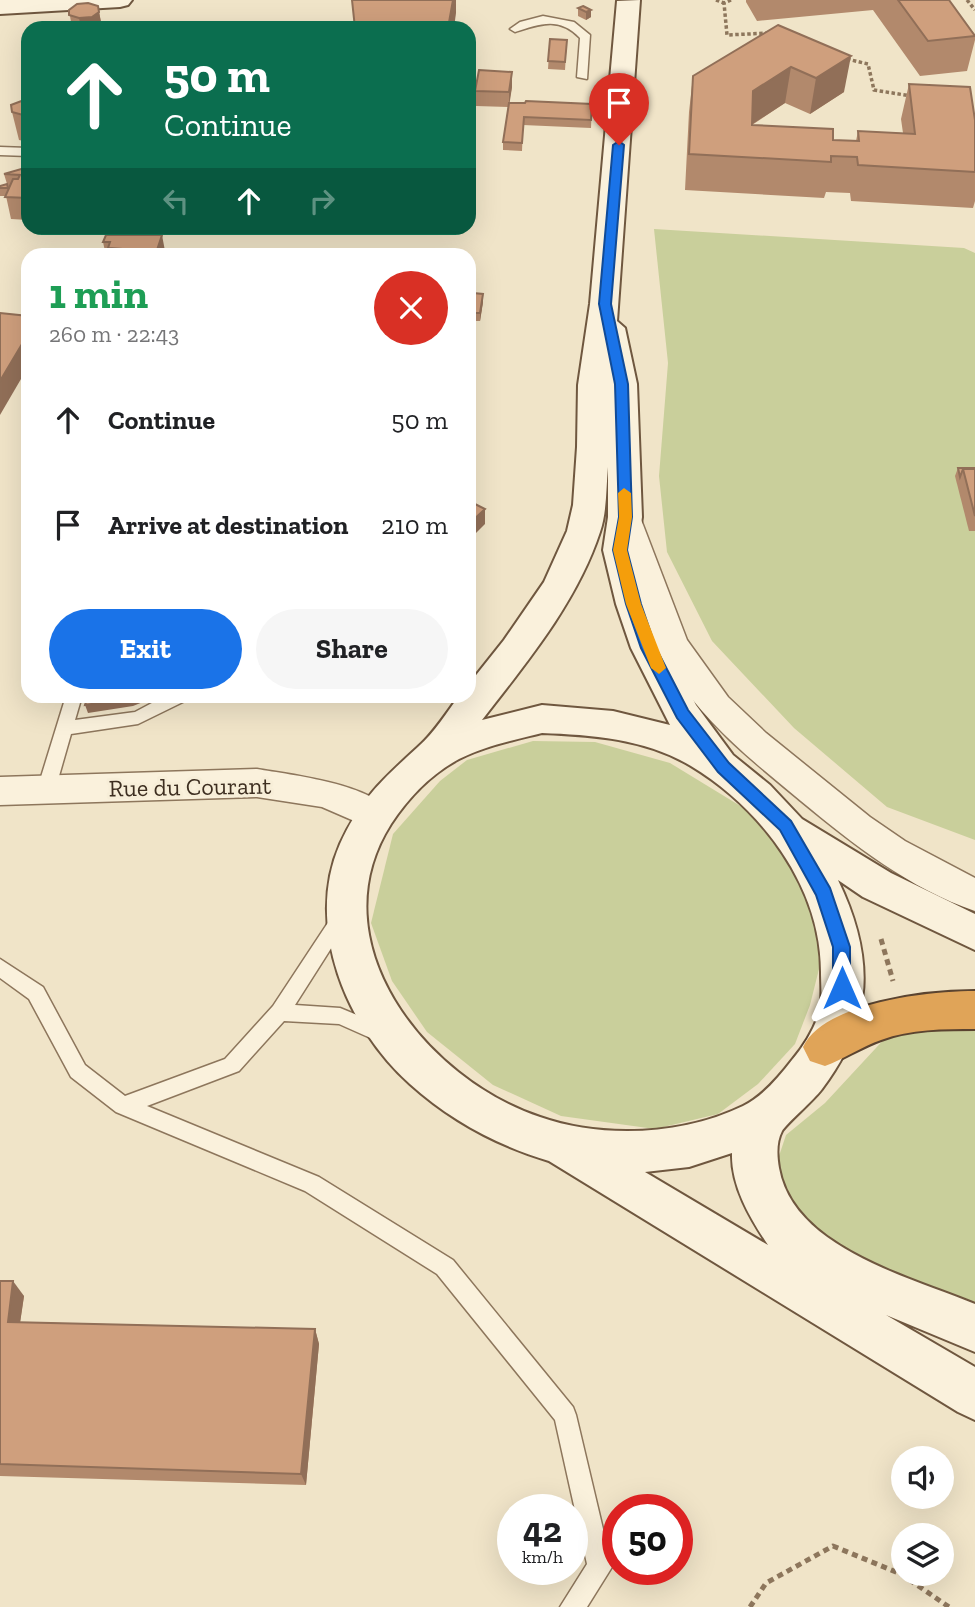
<!DOCTYPE html>
<meta charset="utf-8">
<style>
body{margin:0;font-family:"Zilla Slab",serif;background:#f6f6f6;color:#202124;height:100vh;display:flex;flex-direction:column;font-size:26px;white-space:nowrap}
*{box-sizing:border-box;margin:0}
p{font-size:23px;color:#757577}
.icon{flex:none;width:38px;height:38px;fill:none;stroke:currentColor;stroke-width:2;stroke-linecap:round;stroke-linejoin:round}
.map{position:relative;flex:1;overflow:hidden}
.details{position:absolute;left:21px;top:248px;width:455px;height:455px;display:flex;flex-direction:column;background:#fff;border-radius:21px;box-shadow:0 7px 28px #0002}
.details>*{flex:none}
.banner{position:absolute;left:21px;top:21px;width:455px;height:214px;border-radius:21px;box-shadow:0 7px 28px #0002;background:#0b6e4f;color:#fff;overflow:hidden}
.controls{position:absolute;left:891px;top:1446px;display:grid;gap:14px}
.controls a{display:grid;place-items:center;width:63px;height:63px;border-radius:50%;background:#fff;box-shadow:0 7px 28px #0002;font-size:35px}
.speed{position:absolute;left:497px;top:1494px;display:flex;gap:14px;font-size:35px;font-weight:700;text-align:center}
.speed>*{display:grid;place-content:center;width:91px;height:91px;border-radius:50%;background:#fff;box-shadow:0 7px 28px #0002;line-height:1}
.speed small{font-size:18px;font-weight:400}
.speed .limit{border:10px solid #d22;background:#fff;color:#111}
.pin{position:absolute;display:grid;place-items:center;width:60px;height:60px;color:#fff;margin:-72px -30px;border-radius:50% 50% 50% 0;rotate:-45deg;box-shadow:0 0 7px #0007}
.pin .icon{rotate:45deg}
.me{position:absolute;width:77px;margin:-38px;rotate:0deg;stroke-linejoin:round;filter:drop-shadow(0 0 5px #0008)}
.turn{display:flex;align-items:center;gap:24px;height:147px;padding:0 28px;font-size:32px}
.turn .icon{width:91px;height:91px;stroke-width:2.5}
.turn b{display:block;font-size:49px;line-height:60px}
.lanes{display:flex;align-items:center;height:66px;padding:0 28px;background:#0003;justify-content:center;gap:35px;direction:ltr}
.lanes .off{opacity:.35}
.round{display:grid;place-items:center;flex:none;width:74px;height:74px;border-radius:37px;background:#f6f6f6}
.summary{display:flex;align-items:center;justify-content:space-between;height:119px;padding:0 28px}
h1{font-size:42px;font-weight:700;line-height:52px;color:#1e9e55}
.primary-button{display:flex;gap:14px;margin-top:auto;padding:14px 28px}
.primary-button a{flex:1;height:80px;border-radius:42px;background:#1a73e8;color:#fff;font-size:28px;font-weight:700;line-height:80px;text-align:center}
.primary-button a+a{background:#f6f6f6;color:#202124}
ul{padding:0;list-style:none}
li{display:flex;align-items:center;gap:21px;height:105px;padding:0 28px}
li div{flex:1}
li b{display:block;font-size:26px}
li em{font-style:normal}
.map>svg:first-child{display:block}
.green{fill:#c9cf9b}
.lines{fill:none;stroke-linecap:round;stroke-linejoin:round}
.lane-casing{stroke:#8d765c;stroke-width:3}
.street-casing{stroke:#8d765c;stroke-width:3}
.secondary-casing{stroke:#6f573f;stroke-width:4}
.highway-casing{stroke:#5b4430;stroke-width:4}
.path-far1{stroke:#8d765c;stroke-width:3.5;stroke-dasharray:3.5 2.5;stroke-linecap:butt}
.path{stroke:#8d765c;stroke-width:5;stroke-dasharray:6 4.5;stroke-linecap:butt}
.lane{fill:#faf1dc;fill-rule:evenodd}
.street{fill:#faf1dc;fill-rule:evenodd}
.secondary{fill:#faf1dc;fill-rule:evenodd}
.highway{fill:#e0a458;fill-rule:evenodd}
.wall{fill:#b2896c}
.shaded-wall{fill:#916f58}
.building{fill:#cf9f7d;stroke:#916f58;stroke-width:2}
.route{fill:#1a73e8;stroke:#114b97;stroke-width:2}
.slow{fill:#f59e0b}
.labels{text-anchor:middle;stroke-width:6;stroke-linejoin:round;paint-order:stroke}
.street-label{font-size:24px;fill:#3d2e20;stroke:#f7eed8}
</style>
<div class="map">
<svg width="975" height="1607" viewBox="0 0 975 1607">
<rect width="100%" height="100%" fill="#f0e4c8"/>
<g class="green">
<polygon points="654,229 964,248 975,253 975,840 887,807 794,728 712,641 667,552 659,476 668,363"/>
<polygon points="533,741 595,742 670,763 747,810 786,859 809,905 822,957 810,1005 795,1044 758,1084 718,1114 655,1129 561,1116 493,1085 427,1032 392,981 371,923 393,834 440,781 467,760"/>
<polygon points="975,1027 975,1309 838,1258 796,1223 775,1168 786,1135 825,1103 888,1035"/>
</g>
<g class="lines">
<defs>
<g id="lane">
<path d="M543,16L574,22L590,35L587,79L577,77L580,38C559,16 540,24 515,32L510,29L520,22Z"/>
<polygon points="0,147 28,148 28,156 0,155"/>
<polygon points="66,696 82,696 75,720 135,712 165,696 189,696 187,700 138,724 71,734 55,790 52,795 40,795 37,790"/>
<polygon points="342,909 349,912 351,917 295,1005 340,1008 391,1029 394,1035 391,1041 384,1044 339,1024 284,1021 239,1071 147,1106 319,1177 453,1260 573,1407 576,1415 612,1567 587,1607 560,1607 587,1564 555,1420 437,1274 305,1191 116,1112 71,1077 29,999 0,978 0,959 43,987 85,1065 125,1096 225,1059 273,1006 335,912"/>
</g>
<g id="street">
<path d="M625,507L636,510L640,517L687,640L728,697L766,733L870,817L905,841L975,878V911C910,889 853,844 801,801C755,763 707,725 674,674C643,626 630,570 610,517L614,510Z"/>
<path d="M257,769C291,775 376,784 393,816L387,826L375,830L322,807L257,797L0,805V777Z"/>
</g>
<g id="secondary">
<polygon points="0,0 132,0 128,5 120,7 0,14"/>
<path d="M640,0L617,321L625,328L637,384L642,517L637,550L650,604L667,648L696,705L733,755L770,785L802,819L891,873L975,914V950L863,897L838,880C875,957 874,1020 822,1089C814,1100 786,1124 782,1131C776,1142 777,1157 779,1168C793,1248 910,1277 975,1304V1352L886,1315L975,1367V1420L958,1412L549,1161C498,1146 450,1120 410,1084C347,1028 304,926 340,844C361,798 383,779 419,746C434,733 447,712 459,696H469V684L504,640L544,582L567,531L573,505L577,447L578,385L590,304L617,1ZM608,467V517L603,550L616,604L631,648L670,725L613,711L542,705L482,720C527,662 577,602 600,532C607,512 606,488 608,467ZM542,733C593,735 646,739 691,766C762,809 822,888 821,974C821,987 823,1001 819,1014C813,1031 803,1047 792,1060C779,1077 763,1096 743,1106C683,1135 603,1139 540,1117C426,1079 316,942 391,824C408,798 431,774 459,759C485,746 514,740 542,733ZM732,1153C731,1186 750,1218 768,1245L645,1172L689,1167Z"/>
</g>
<path id="highway" d="M975,991V1029C943,1029 911,1029 881,1040C861,1047 844,1059 825,1066L810,1061L803,1047C824,1002 930,991 975,991Z"/>
</defs>
<use href="#lane" class="lane-casing"/>
<use href="#street" class="street-casing"/>
<use href="#secondary" class="secondary-casing"/>
<use href="#highway" class="highway-casing"/>
<g class="path-far1">
<polyline points="716,0 724,3"/>
<polyline points="731,0 724,3 727,35 770,33"/>
<polyline points="967,0 975,10"/>
<polyline points="847,59 868,64 874,90 911,96"/>
</g>
<g class="path">
<polyline points="881,939 893,981"/>
<polyline points="750,1607 766,1583 833,1546 901,1574 949,1607"/>
</g>
<use href="#lane" class="lane"/>
<use href="#street" class="street"/>
<use href="#secondary" class="secondary"/>
<use href="#highway" class="highway"/>
</g>
<g class="wall">
<polygon points="746,0 949,0 975,35 975,40 967,71 920,76 873,10 757,21 746,2"/>
<polygon points="98,6 102,28 72,28 69,10"/>
<polygon points="583,6 591,17 586,20 578,16 578,8"/>
<polygon points="778,25 844,92 810,114 785,103 752,125 833,140 856,141 858,131 903,133 901,119 909,84 975,120 975,201 973,208 851,201 850,193 826,192 824,198 685,190 689,112 693,76"/>
<polygon points="550,39 567,40 565,70 548,69"/>
<polygon points="512,87 509,103 592,104 591,128 523,125 522,151 503,150 503,142 508,107 476,106 475,91"/>
<polygon points="28,100 28,142 19,140 12,112"/>
<polygon points="28,167 28,220 11,219 6,196 0,196 0,186 7,184 4,174"/>
<polygon points="106,235 165,251 163,256 106,256 103,242"/>
<polygon points="483,294 483,302 480,321 469,321 469,313"/>
<polygon points="958,468 975,468 975,531 969,531 955,476"/>
<polygon points="0,1281 24,1296 20,1322 315,1329 319,1344 306,1485 0,1476"/>
</g>
<g class="shaded-wall">
<polygon points="453,0 456,0 456,13 454,28 448,28"/>
<polygon points="98,6 102,28 81,28 79,18"/>
<polygon points="591,10 591,17 586,20 586,12"/>
<polygon points="851,56 844,92 810,114 816,78"/>
<polygon points="791,67 785,103 748,127 753,91"/>
<polygon points="512,72 512,87 509,107 509,92"/>
<polygon points="162,235 165,251 163,256 155,256"/>
<polygon points="483,294 483,302 480,321 480,313"/>
<polygon points="28,334 28,367 0,415 0,381"/>
<polygon points="485,509 485,524 469,540 469,524"/>
<polygon points="136,696 158,696 133,706 88,713 85,705"/>
<polygon points="13,1281 24,1296 18,1337 8,1322"/>
<polygon points="315,1329 319,1344 306,1485 301,1474"/>
</g>
<g class="building">
<polygon points="352,0 453,0 448,28 355,28"/>
<polygon points="898,0 949,0 975,36 928,41"/>
<polygon points="88,3 98,6 99,12 92,17 79,18 69,15 69,10 77,4"/>
<polygon points="583,6 591,10 586,12 578,8"/>
<polygon points="778,25 851,56 816,78 791,67 753,91 752,125 833,129 833,140 859,141 858,131 915,134 909,84 970,87 975,120 975,172 858,165 857,157 831,156 831,162 689,154 693,76"/>
<polygon points="550,39 567,40 565,62 548,61"/>
<polygon points="479,70 512,72 509,92 475,91"/>
<polygon points="24,100 28,100 28,114 23,115 12,112 11,105"/>
<polygon points="526,101 592,104 591,120 524,117 522,143 503,142 509,103 525,103"/>
<polygon points="28,167 28,198 5,197 13,179 18,179 20,175 4,174"/>
<polygon points="7,184 8,188 0,188 0,186"/>
<polygon points="106,235 162,235 155,256 145,256 134,255 136,250 108,248 110,242 103,242"/>
<polygon points="473,293 483,294 480,313 469,313"/>
<polygon points="0,313 28,316 28,334 0,381"/>
<polygon points="958,468 975,468 975,469 963,469 960,477"/>
<polygon points="963,469 975,469 975,516"/>
<polygon points="469,501 485,509 469,524"/>
<polygon points="88,696 136,696 131,698 85,705"/>
<polygon points="0,1281 13,1281 8,1322 315,1329 301,1474 0,1464"/>
</g>
<polygon class="route" points="619,141 624,145 611,304 628,384 632,517 627,550 641,604 656,648 688,710 729,763 791,821 830,888 850,947 850,988 848,994 842,996 836,994 833,988 833,947 816,895 780,830 718,772 677,718 641,648 626,604 613,550 619,517 615,384 599,304 613,145"/>
<polygon class="slow" points="624,488 631,493 632,517 627,550 641,604 666,668 659,674 651,668 626,604 613,550 619,517 618,493"/>
<g class="labels">
<g class="street-label">
<text transform="translate(190 787) rotate(-1)" y="8">Rue du Courant</text>
</g>
</g>
</svg>
<div class="controls">
<a><svg class="icon" aria-label="sound" viewBox="0 0 24 24"><path d="M4 9h4l5-4v14l-5-4H4zM17 9q2 3 0 6"/></svg></a>
<a><svg class="icon" aria-label="layers" viewBox="0 0 24 24"><path d="M12 4l9 5-9 5-9-5zM3 14l9 5 9-5"/></svg></a>
</div>
<div class="speed"><div>42<small>km/h</small></div><div class="limit">50</div></div>
<div class="pin" style="left:619px;top:145px;background:#d93025"><svg class="icon" aria-label="arrive" viewBox="0 0 24 24"><path d="M6 21V4h12l-3 4 3 4H6"/></svg></div>
<svg class="me" style="left:842px;top:988px" viewBox="-20 -20 40 40"><path d="M0-17L14 15 0 8-14 15z" fill="#1a73e8" stroke="#fff" stroke-width="4"/></svg>
<div class="banner">
<div class="turn"><svg class="icon" aria-label="ahead" viewBox="0 0 24 24"><path d="M12 20V5M6 11l6-6 6 6"/></svg><div><b>50 m</b>Continue</div></div>
<div class="lanes"><svg class="icon off" aria-label="left" viewBox="0 0 24 24"><path d="M17 20v-9H6M10 6l-5 5 5 5"/></svg><svg class="icon" aria-label="ahead" viewBox="0 0 24 24"><path d="M12 20V5M6 11l6-6 6 6"/></svg><svg class="icon off" aria-label="right" viewBox="0 0 24 24"><path d="M7 20v-9h11M14 6l5 5-5 5"/></svg></div>
</div>
<section class="details">
<div class="summary"><div><h1>1 min</h1><p>260 m · 22:43</p></div><a class="round" style="background:#d93025;color:#fff"><svg class="icon" aria-label="close" viewBox="0 0 24 24"><path d="M6 6l12 12M18 6L6 18"/></svg></a></div>
<ul>
<li><svg class="icon" aria-label="ahead" viewBox="0 0 24 24"><path d="M12 20V5M6 11l6-6 6 6"/></svg><div><b>Continue</b></div><em>50 m</em></li>
<li><svg class="icon" aria-label="arrive" viewBox="0 0 24 24"><path d="M6 21V4h12l-3 4 3 4H6"/></svg><div><b>Arrive at destination</b></div><em>210 m</em></li>
</ul>
<div class="primary-button"><a>Exit</a><a>Share</a></div>
</section>
</div>
